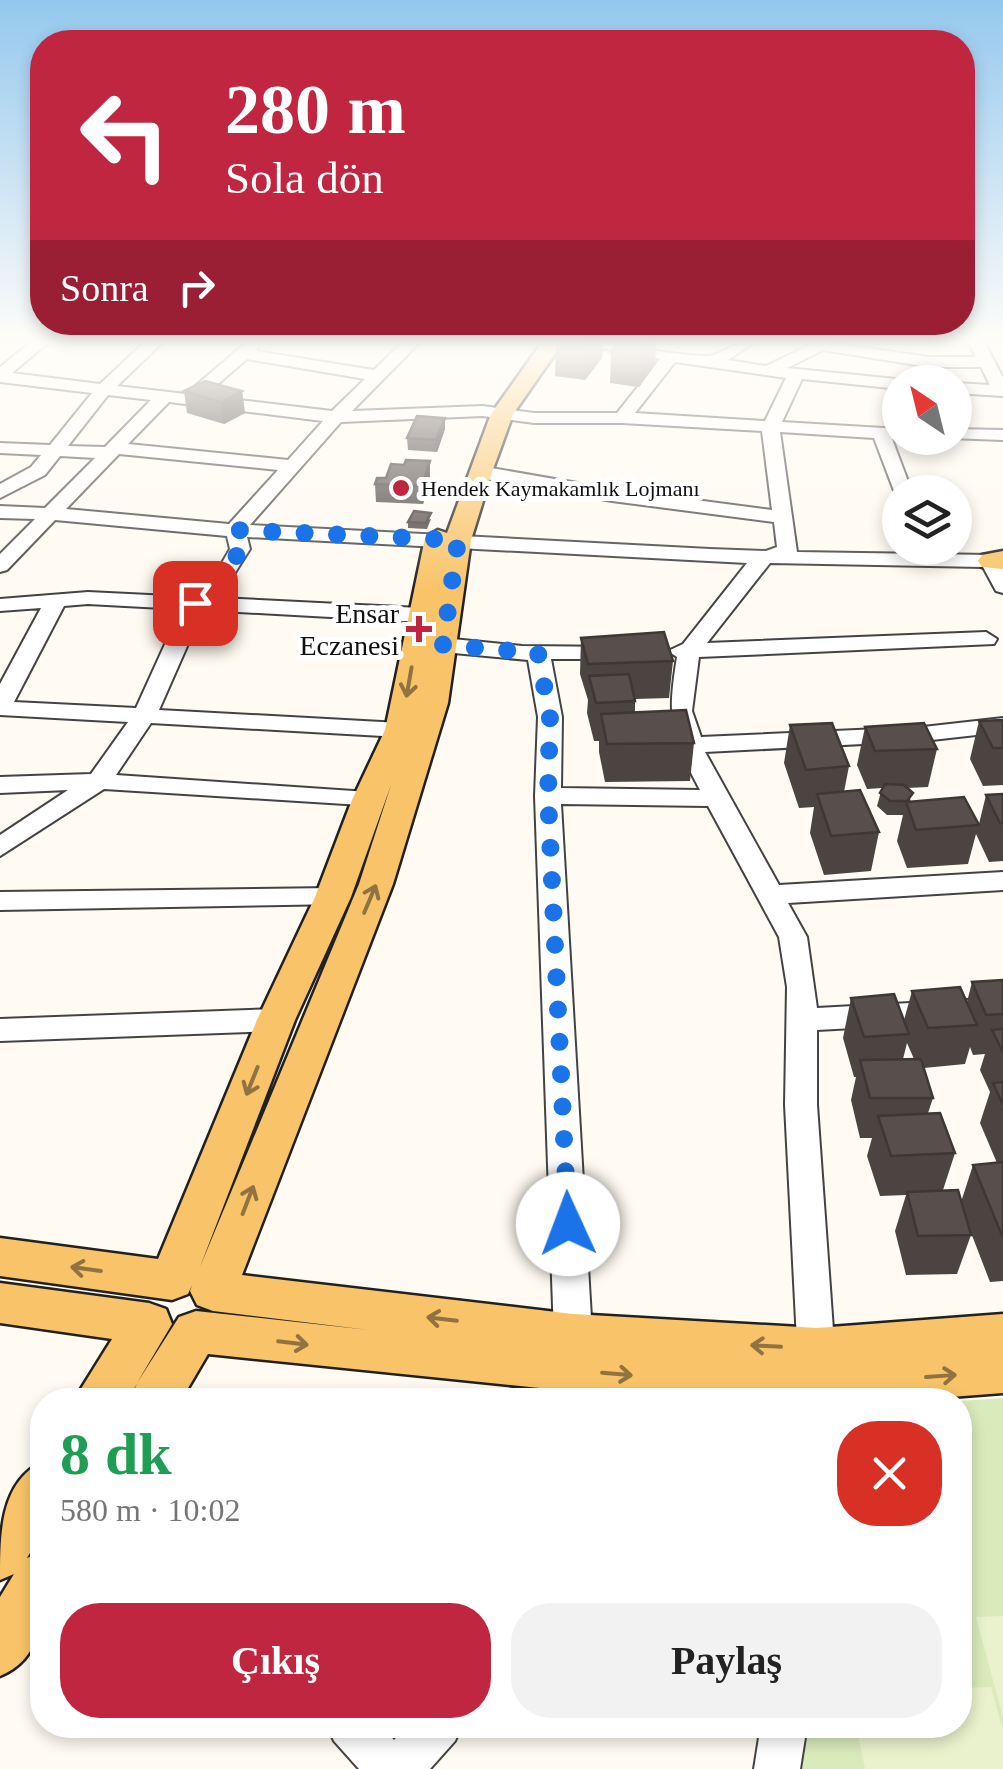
<!DOCTYPE html>
<html lang="tr">
<meta charset="utf-8">
<style>
body{margin:0;font-family:Georgia,serif;background:#f2f2f2;color:#222;height:100vh;display:flex;flex-direction:column;font-size:38px;white-space:nowrap}
*{box-sizing:border-box;margin:0}
p{font-size:32px;color:#767676}
.icon{flex:none;width:55px;height:55px;fill:none;stroke:currentColor;stroke-width:2;stroke-linecap:round;stroke-linejoin:round}
.map{position:relative;flex:1;overflow:hidden}
.panel{position:absolute;left:30px;top:1388px;width:942px;height:350px;display:flex;flex-direction:column;background:#fff;border-radius:40px;box-shadow:0 5px 15px #0003}
.panel>*{flex:none}
.banner{position:absolute;left:30px;top:30px;width:945px;height:305px;border-radius:40px;box-shadow:0 5px 15px #0003;background:#c12641;color:#fff;overflow:hidden}
.needle{width:65px;rotate:325deg}
.buttons{position:absolute;left:882px;top:365px;display:grid;gap:20px}
.buttons a{display:grid;place-items:center;width:90px;height:90px;border-radius:50%;background:#fff;box-shadow:0 5px 15px #0003;font-size:50px}
.pin{position:absolute;display:grid;place-items:center;width:85px;height:85px;color:#fff;margin:-42px;border-radius:20px;box-shadow:0 5px 15px #0006}
.me{position:absolute;width:110px;margin:-55px;rotate:358deg;stroke-linejoin:round;filter:drop-shadow(0 0 8px #0008)}
.turn{display:flex;align-items:center;gap:35px;height:210px;padding:0 30px;font-size:45px}
.turn .icon{width:130px;height:130px;stroke-width:2.5}
.turn b{display:block;font-size:70px;line-height:85px}
.then{display:flex;align-items:center;height:95px;padding:0 30px;background:#0003;gap:20px;font-size:38px}
.round{display:grid;place-items:center;flex:none;width:105px;height:105px;border-radius:40px;background:#f2f2f2}
.head{display:flex;align-items:center;justify-content:space-between;height:170px;padding:0 30px}
h1{font-size:60px;font-weight:700;line-height:75px;color:#1e9e55}
.button{display:flex;gap:20px;margin-top:auto;padding:20px 30px}
.button a{flex:1;height:115px;border-radius:40px;background:#c12641;color:#fff;font-size:40px;font-weight:700;line-height:115px;text-align:center}
.button a+a{background:#f2f2f2;color:#222}
.map>svg:first-child{display:block}
.green{fill:#d9eabb}
.pitch{fill:#e9f1cd}
.lines{fill:none;stroke-linecap:round;stroke-linejoin:round}
.minor-casing{stroke:#434343;stroke-width:4}
.major-casing{stroke:#212121;stroke-width:5}
.minor{fill:#fff;fill-rule:evenodd}
.major{fill:#f9c469;fill-rule:evenodd}
.wall{fill:#4c4441;fill-rule:evenodd}
.shaded-wall{fill:#3e3735}
.building{fill:#584f4c;stroke:#3e3735;stroke-width:2.5}
.oneway{stroke:#907341}
.route{stroke:#1a73e8;stroke-width:18;stroke-dasharray:0 32.4}
.poi-dot{fill:#c12641;stroke:#fff;stroke-width:4}
.labels{text-anchor:middle;stroke-width:10;stroke-linejoin:round;paint-order:stroke}
.far-poi-label{font-size:22px;fill:#101010;stroke:#fff;text-anchor:start}
.poi-label{font-size:28px;fill:#101010;stroke:#fff;text-anchor:end}
</style>
<div class="map">
<svg width="1003" height="1769" viewBox="0 0 1003 1769">
<rect width="100%" height="100%" fill="#fffbf2"/>
<polygon class="green" points="1003,1398 1003,1769 801,1769 807,1725 960,1725 960,1401"/>
<g class="pitch">
<polygon points="1003,1616 1003,1718 976,1617"/>
<polygon points="991,1687 1003,1730 1003,1769 865,1769 856,1725 960,1725 960,1688"/>
</g>
<g class="lines">
<defs>
<g id="minor">
<path d="M32,341H50L12,373L100,384L146,341H164L117,386L186,394L248,341H261L256,351L374,370L404,341H421L352,411L483,406L534,413H617L660,359L563,341C612,341 657,354 705,356C720,357 733,341 756,341L728,360L766,366L818,341L929,357H976L968,341H984L1003,378V396L955,393V383L990,385L981,367H929L823,350L787,368L906,380L900,382V389L802,379L782,422L900,429V438H906L892,439L912,492L896,496L874,438L780,432L797,552L991,555L998,557L1003,565V593L996,591L983,567L770,563L707,643L986,632L997,639L994,644L699,657L692,711L701,737L923,727L1003,718V732L923,741L705,752L779,885L1003,872V890L788,903L807,937L817,1008L1003,998V1020L817,1030V1105L838,1400H800L785,1105L787,987L779,937L708,806L561,804L592,1335L586,1347L573,1351L560,1347L554,1335L535,796L538,717L528,660L443,652L432,645L443,638L522,646L624,647L627,652L616,659H551L562,717L561,788L700,790C670,734 667,719 677,657L668,651L683,644L747,563L247,537L250,549L219,598L420,608L431,615L420,622L203,610L159,710L400,723L412,730L400,737L151,723L116,775L368,792L381,800L377,806L104,789L0,856V835L68,790L0,793V777L91,774L128,722L0,715V684L41,608L0,611V599L88,592L190,597L208,587L230,549L227,536L55,520L7,570L0,572V554L35,519L0,518V506L45,508L95,458L60,456L45,475L0,498V484L31,467L41,455L0,453V443L50,445L92,393L0,382V367ZM247,359L365,379L332,411L204,396ZM675,362L786,378L765,421L635,413ZM108,395L151,400L105,447L68,446ZM169,402L323,421L288,460L128,444ZM483,416L534,423H622L762,431L772,510L612,489L480,466L471,472L480,478L612,501L774,522L777,547L766,551L710,549L250,525L341,422ZM119,454L278,470L229,524L66,509ZM88,604L181,609L136,708L14,702L64,606Z"/>
<polygon points="955,429 1003,430 1003,440 949,438 955,438"/>
<polygon points="333,888 343,890 347,897 343,904 0,910 0,892"/>
<polygon points="276,1009 287,1012 291,1020 287,1028 276,1031 0,1041 0,1019"/>
<polygon points="327,1725 381,1725 394,1740 408,1725 462,1725 455,1741 430,1769 359,1769 334,1741"/>
<polygon points="761,1725 807,1725 800,1769 754,1769"/>
</g>
<g id="major">
<path d="M543,341H564L513,414L492,472L471,540L448,703L393,884L242,1275L573,1314L817,1328L1003,1314V1393L911,1400H655L208,1354L181,1400H129L137,1384L127,1400H74L112,1339L0,1323V1283L149,1303L166,1309L172,1324L137,1383L179,1317L196,1311L369,1330L213,1311L197,1305L190,1291L192,1285L188,1294L172,1300L0,1276V1238L158,1259L257,1020L315,897L352,800L385,730L425,538L438,530L447,533L491,414ZM391,785L359,884L200,1267L295,1020L351,897Z"/>
<polygon points="1003,551 1003,569 982,567 978,561 982,555"/>
<path d="M42,1462V1533L27,1558L42,1552C42,1599 51,1655 0,1676V1597L14,1574L0,1580C0,1534 0,1483 42,1462Z"/>
</g>
</defs>
<use href="#minor" class="minor-casing"/>
<use href="#major" class="major-casing"/>
<use href="#minor" class="minor"/>
<use href="#major" class="major"/>
</g>
<g class="wall">
<polygon points="559,341 603,341 602,358 585,380 555,376 556,346"/>
<polygon points="619,341 656,341 655,365 639,387 610,383 611,352"/>
<polygon points="184,391 242,391 245,413 224,424 187,413"/>
<polygon points="445,418 445,429 437,452 408,450 407,438"/>
<polygon points="430,461 430,479 423,504 376,502 375,484 404,465"/>
<polygon points="431,519 427,529 408,528 408,522"/>
<polygon points="581,638 673,661 669,698 635,699 635,713 694,743 690,781 605,782 599,752 599,741 594,741 587,713 588,700 580,674"/>
<polygon points="1003,720 1003,785 983,786 970,759 979,721"/>
<polygon points="790,725 849,766 844,792 879,832 871,871 824,875 810,833 814,807 799,808 784,763"/>
<polygon points="865,727 937,749 928,787 907,788 911,802 979,824 986,795 1003,794 1003,861 989,862 976,834 968,864 907,868 897,841 903,815 887,815 877,806 882,788 867,789 857,765"/>
<path d="M1003,980V1281L990,1282L968,1225L971,1235L957,1274L906,1275L895,1231L906,1195L880,1196L867,1156L872,1138H860L851,1100L856,1077H854L843,1038L851,998L904,1020L912,991L967,1002L972,982ZM907,1043L914,1059H903ZM970,1047L973,1055L985,1054L980,1070L990,1092L980,1123L997,1163L973,1165L961,1202L943,1190L955,1153L928,1113L933,1098L924,1068L965,1064Z"/>
</g>
<g class="shaded-wall">
<polygon points="593,341 603,341 602,358 585,380 586,349"/>
<polygon points="652,341 656,341 655,365 639,387 641,357"/>
<polygon points="242,391 245,413 224,424 221,402"/>
<polygon points="445,418 445,429 437,452 436,440"/>
<polygon points="430,461 430,479 423,504 422,486"/>
</g>
<g class="building">
<polygon points="559,341 593,341 586,349 556,346"/>
<polygon points="619,341 652,341 641,357 611,352"/>
<polygon points="205,381 242,391 221,402 184,391"/>
<polygon points="417,416 445,418 436,440 407,438"/>
<polygon points="406,460 430,461 422,486 375,484 377,478 386,478 391,464 404,465"/>
<polygon points="414,511 431,513 426,523 408,522"/>
<polygon points="664,632 673,661 588,664 581,638"/>
<polygon points="629,674 635,701 596,703 589,676"/>
<polygon points="686,710 694,743 607,744 601,714"/>
<polygon points="1003,720 1003,748 993,748 979,721"/>
<polygon points="832,723 849,766 806,770 790,725"/>
<polygon points="924,723 937,749 875,751 865,727"/>
<polygon points="885,784 904,785 913,793 907,801 890,801 880,793"/>
<polygon points="860,790 879,832 831,836 817,794"/>
<polygon points="1003,794 1003,823 1000,823 986,795"/>
<polygon points="964,797 979,825 916,830 906,802"/>
<polygon points="1003,980 1003,1014 986,1015 972,982"/>
<polygon points="960,987 977,1025 928,1028 912,991"/>
<polygon points="894,994 909,1034 864,1037 851,998"/>
<polygon points="1003,1029 1003,1052 992,1030"/>
<polygon points="921,1059 933,1098 870,1098 860,1060"/>
<polygon points="1003,1082 1003,1105 993,1083"/>
<polygon points="940,1113 955,1153 891,1156 878,1116"/>
<polygon points="1003,1162 1003,1238 973,1165"/>
<polygon points="958,1190 971,1235 918,1236 907,1192"/>
</g>
<defs><path id="oneway-shaft" d="M-6 0H5M1.5-3L5.5 0L1.5 3" fill="none" stroke-width="1.6" stroke-linecap="round" stroke-linejoin="round" transform="scale(2.5)"/></defs>
<g class="oneway">
<use href="#oneway-shaft" transform="translate(409 682) rotate(100)"/>
<use href="#oneway-shaft" transform="translate(370 899) rotate(-67)"/>
<use href="#oneway-shaft" transform="translate(252 1081) rotate(112)"/>
<use href="#oneway-shaft" transform="translate(248 1200) rotate(-69)"/>
<use href="#oneway-shaft" transform="translate(86 1269) rotate(-172)"/>
<use href="#oneway-shaft" transform="translate(442 1319) rotate(-173)"/>
<use href="#oneway-shaft" transform="translate(293 1343) rotate(7)"/>
<use href="#oneway-shaft" transform="translate(766 1346) rotate(-177)"/>
<use href="#oneway-shaft" transform="translate(617 1374) rotate(5)"/>
<use href="#oneway-shaft" transform="translate(941 1376) rotate(-4)"/>
</g>
<linearGradient id="sky" x2="0" y2="1"><stop stop-color="#94c8ee"/><stop offset="0.58" stop-color="#fffdf9"/><stop offset="1" stop-color="#fffdf9" stop-opacity="0"/></linearGradient>
<rect width="1003" height="589" fill="url(#sky)"/>
<g class="lines">
<polyline class="route" points="195,603 216,591 240,550 235,530 458,540 443,645 538,653 550,717 548,796 568,1224"/>
</g>
<g class="poi-dot">
<circle cx="401" cy="488" r="10"/>
<path d="M414 614h10v10h10v10h-10v10h-10v-10h-10v-10h10z"/>
</g>
<g class="labels">
<g class="far-poi-label">
<text x="421" y="496">Hendek Kaymakamlık Lojmanı</text>
</g>
<g class="poi-label">
<text x="399" y="623">Ensar<tspan x="399" dy="32">Eczanesi</tspan></text>
</g>
</g>
</svg>
<div class="buttons">
<a><svg class="needle" viewBox="-14 -14 28 28"><path d="M0-13l5 13h-10z" fill="#e53935"/><path d="M0 13l5-13h-10z" fill="#767676"/></svg></a>
<a><svg class="icon" aria-label="layers" viewBox="0 0 24 24"><path d="M12 4l9 5-9 5-9-5zM3 14l9 5 9-5"/></svg></a>
</div>
<div class="pin" style="left:195px;top:603px;background:#d93025"><svg class="icon" aria-label="arrive" viewBox="0 0 24 24"><path d="M6 21V4h12l-3 4 3 4H6"/></svg></div>
<svg class="me" style="left:568px;top:1224px" viewBox="-20 -20 40 40"><circle r="19" fill="#fff"/><path d="M0-13L10 11 0 6-10 11z" fill="#1a73e8"/></svg>
<div class="banner">
<div class="turn"><svg class="icon" aria-label="left" viewBox="0 0 24 24"><path d="M17 20v-9H6M10 6l-5 5 5 5"/></svg><div><b>280 m</b>Sola dön</div></div>
<div class="then">Sonra<svg class="icon" aria-label="right" viewBox="0 0 24 24"><path d="M7 20v-9h11M14 6l5 5-5 5"/></svg></div>
</div>
<section class="panel">
<div class="head"><div><h1>8 dk</h1><p>580 m · 10:02</p></div><a class="round" style="background:#d93025;color:#fff"><svg class="icon" aria-label="close" viewBox="0 0 24 24"><path d="M6 6l12 12M18 6L6 18"/></svg></a></div>
<div class="button"><a>Çıkış</a><a>Paylaş</a></div>
</section>
</div>
